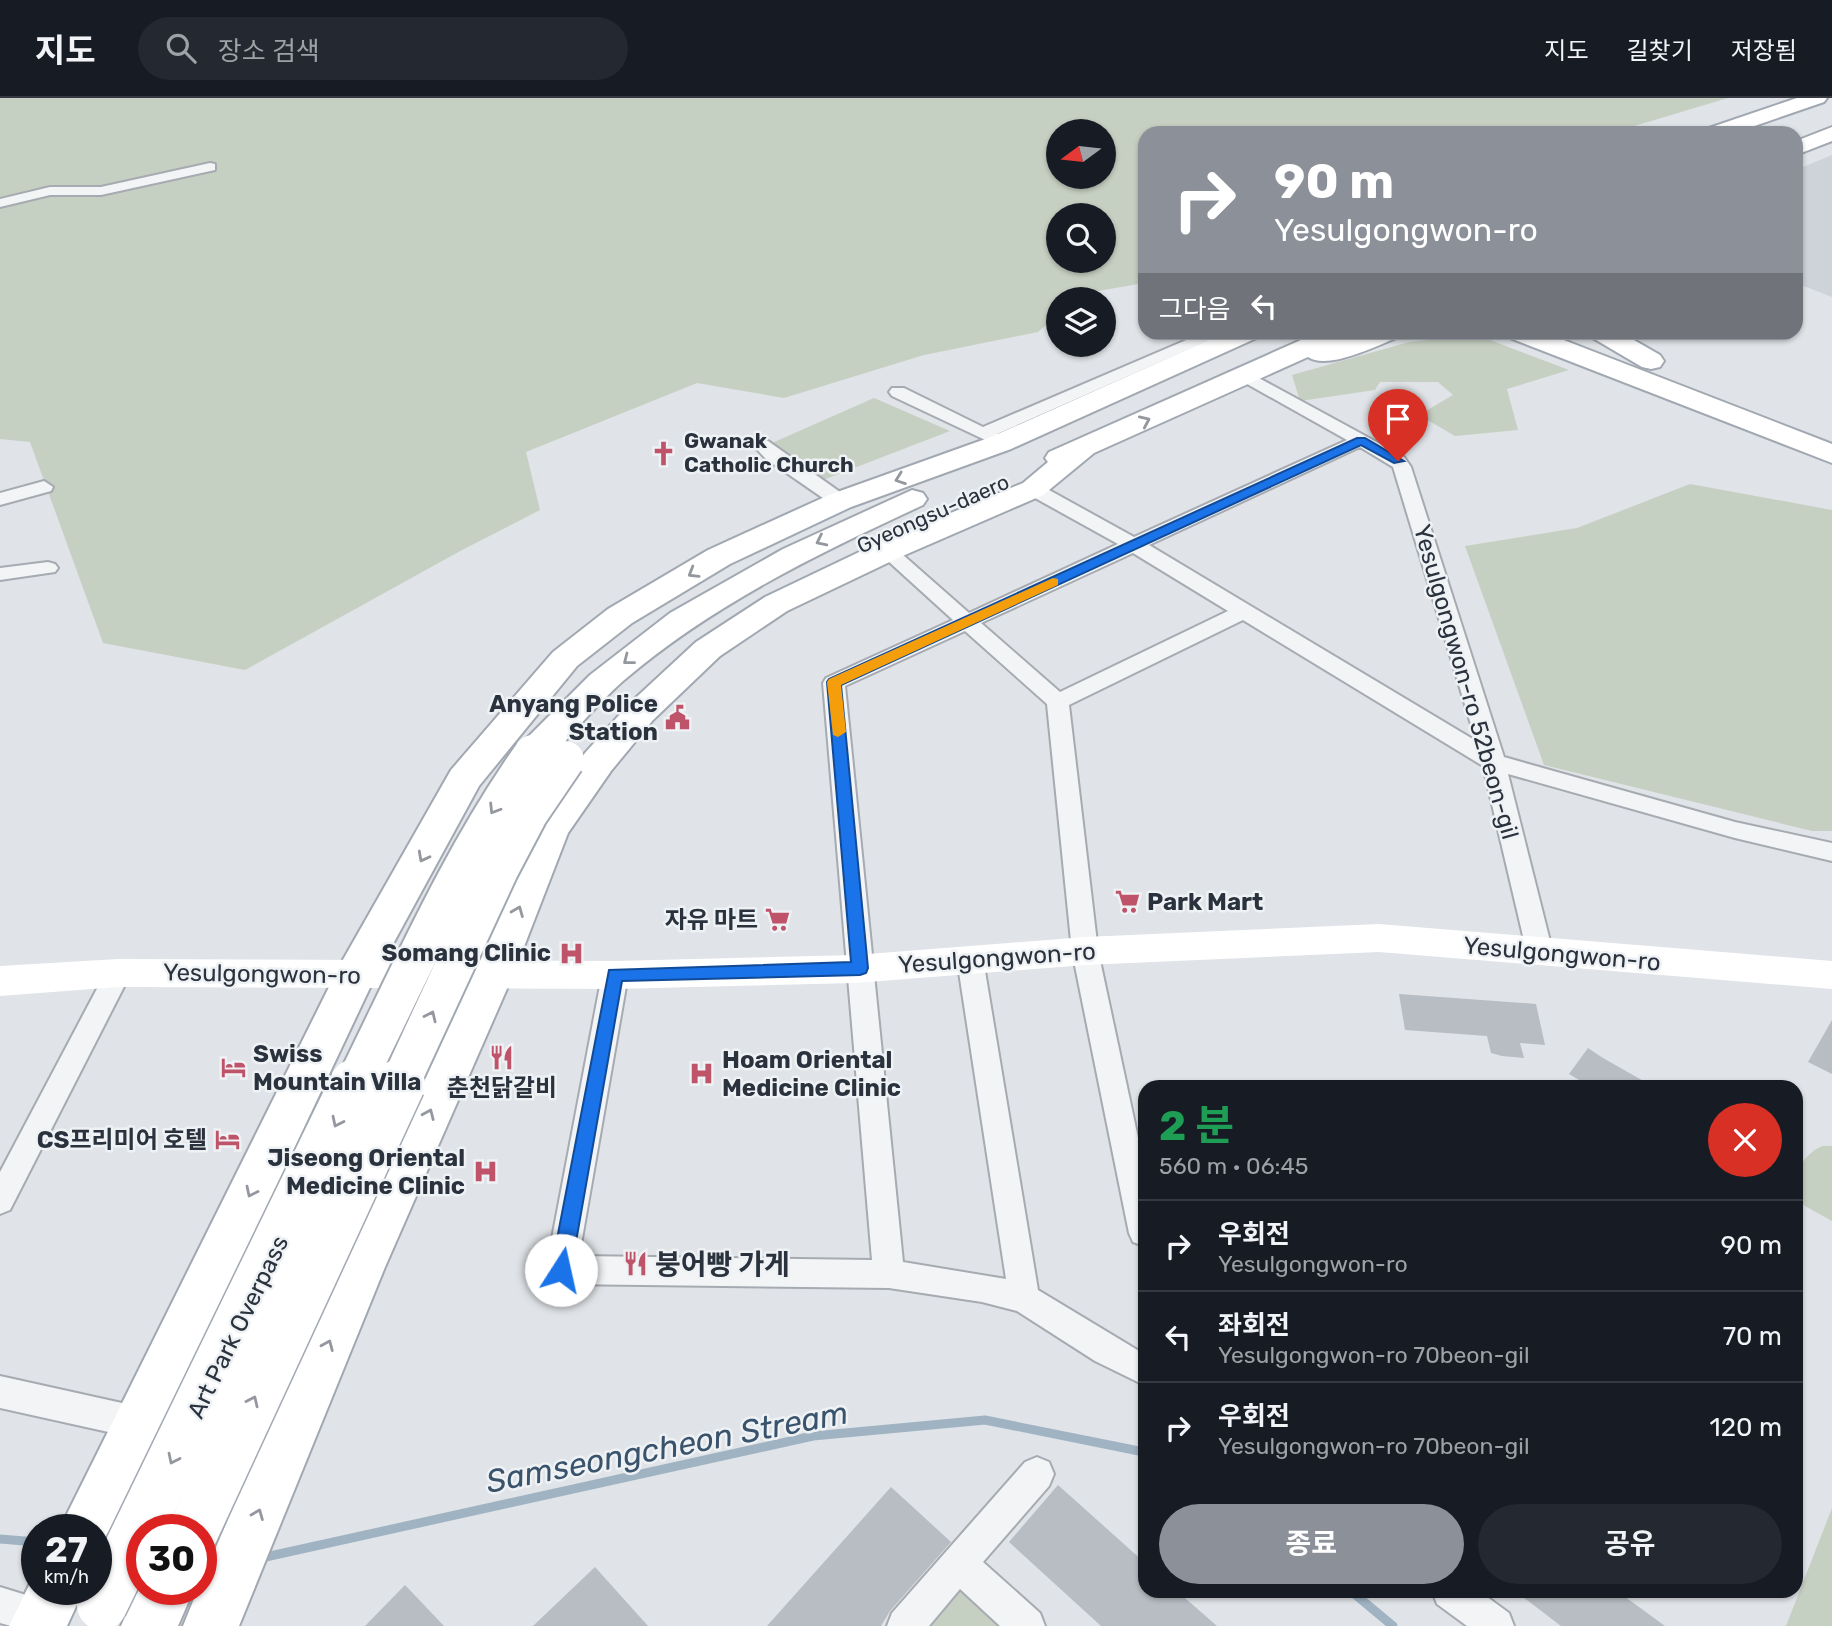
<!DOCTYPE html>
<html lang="ko">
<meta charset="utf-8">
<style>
body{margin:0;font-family:Rubik,"Noto Sans KR",sans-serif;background:#242831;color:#f1f3f6;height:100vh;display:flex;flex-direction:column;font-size:26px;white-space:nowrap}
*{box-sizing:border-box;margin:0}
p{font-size:23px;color:#9ea1a6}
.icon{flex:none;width:38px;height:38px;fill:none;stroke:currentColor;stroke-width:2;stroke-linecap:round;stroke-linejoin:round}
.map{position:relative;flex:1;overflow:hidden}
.side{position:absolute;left:1138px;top:982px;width:665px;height:518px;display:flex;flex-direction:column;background:#171b24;border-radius:21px;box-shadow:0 2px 5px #0004}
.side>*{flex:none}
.guide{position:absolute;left:1138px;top:28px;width:665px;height:214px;border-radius:21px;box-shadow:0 2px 5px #0004;background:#8c9099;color:#fff;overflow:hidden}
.needle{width:46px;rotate:255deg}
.tools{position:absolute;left:1046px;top:21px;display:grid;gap:14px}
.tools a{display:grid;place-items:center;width:70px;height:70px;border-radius:50%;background:#171b24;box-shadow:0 2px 5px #0004;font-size:35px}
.speed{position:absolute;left:21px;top:1416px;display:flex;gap:14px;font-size:35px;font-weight:700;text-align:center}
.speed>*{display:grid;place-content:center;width:91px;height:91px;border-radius:50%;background:#171b24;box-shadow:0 2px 5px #0004;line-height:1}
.speed small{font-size:18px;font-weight:400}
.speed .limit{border:10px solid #d22;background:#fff;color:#111}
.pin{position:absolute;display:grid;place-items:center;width:60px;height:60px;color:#fff;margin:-72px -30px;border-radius:50% 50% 50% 0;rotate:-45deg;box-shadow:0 0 7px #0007}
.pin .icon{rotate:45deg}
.me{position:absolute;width:77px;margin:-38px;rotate:10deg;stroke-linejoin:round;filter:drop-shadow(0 0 5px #0008)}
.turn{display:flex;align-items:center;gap:24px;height:147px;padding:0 21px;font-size:32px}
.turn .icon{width:91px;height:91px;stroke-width:2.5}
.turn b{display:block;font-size:49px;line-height:60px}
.then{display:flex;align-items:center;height:66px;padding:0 21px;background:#0003;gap:14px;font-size:26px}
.round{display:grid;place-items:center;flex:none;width:74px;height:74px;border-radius:37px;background:#242831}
.headline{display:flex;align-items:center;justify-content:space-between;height:119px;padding:0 21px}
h1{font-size:42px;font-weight:700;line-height:52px;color:#1e9e55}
.primary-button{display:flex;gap:14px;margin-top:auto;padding:14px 21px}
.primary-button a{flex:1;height:80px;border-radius:42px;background:#8c9099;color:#fff;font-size:28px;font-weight:700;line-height:80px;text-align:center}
.primary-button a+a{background:#242831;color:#f1f3f6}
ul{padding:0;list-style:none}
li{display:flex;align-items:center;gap:21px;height:91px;padding:0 21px;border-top:2px solid #363941}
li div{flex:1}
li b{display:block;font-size:26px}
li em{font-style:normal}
header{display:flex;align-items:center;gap:42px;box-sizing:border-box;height:98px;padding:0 35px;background:#171b24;border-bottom:2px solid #363941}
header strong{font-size:33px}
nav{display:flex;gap:38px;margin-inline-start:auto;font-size:24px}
.search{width:490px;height:63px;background:#242831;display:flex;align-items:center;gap:18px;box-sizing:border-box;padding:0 24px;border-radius:38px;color:#9ea1a6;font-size:26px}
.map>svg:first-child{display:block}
.built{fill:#ced2d9}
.green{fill:#c6d0c2;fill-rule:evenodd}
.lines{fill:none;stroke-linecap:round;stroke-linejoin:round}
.stream{stroke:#9fb3c3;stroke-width:9}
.building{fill:#b8bdc3}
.street-casing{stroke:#a6aab1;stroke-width:4}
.primary-casing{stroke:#a1a8b1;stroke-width:4}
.street{fill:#f2f4f6;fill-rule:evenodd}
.secondary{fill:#fff;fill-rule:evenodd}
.primary{fill:#fff;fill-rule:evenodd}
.primary-bridge-far1-casing{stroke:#a1a8b1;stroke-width:42;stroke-linecap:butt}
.primary-bridge-casing{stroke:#a1a8b1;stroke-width:53;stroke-linecap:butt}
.primary-bridge-far1{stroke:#fff;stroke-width:38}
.primary-bridge{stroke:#fff;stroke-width:50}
.oneway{stroke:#94989e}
.route{fill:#1a73e8;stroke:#114b97;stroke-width:2}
.slow{fill:#f59e0b}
.labels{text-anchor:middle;stroke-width:5;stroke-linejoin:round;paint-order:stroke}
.far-poi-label{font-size:21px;font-weight:bold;fill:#2a323d;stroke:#eff2f5;text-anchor:start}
.far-street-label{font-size:21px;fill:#2a323d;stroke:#eff2f5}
.street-label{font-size:24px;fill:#2a323d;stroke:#eff2f5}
.poi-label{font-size:24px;font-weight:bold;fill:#2a323d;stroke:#eff2f5;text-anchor:end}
.near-poi-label{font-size:28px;font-weight:bold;fill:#2a323d;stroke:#eff2f5;text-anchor:start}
.near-water-label{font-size:32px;font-style:italic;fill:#39536c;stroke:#eff2f5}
</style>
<header>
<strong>지도</strong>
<div class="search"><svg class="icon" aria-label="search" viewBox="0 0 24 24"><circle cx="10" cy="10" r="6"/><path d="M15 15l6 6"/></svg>장소 검색</div>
<nav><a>지도</a><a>길찾기</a><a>저장됨</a></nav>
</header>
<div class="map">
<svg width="1832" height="1528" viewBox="0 0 1832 1528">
<rect width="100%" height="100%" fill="#e0e3e7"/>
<polygon class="built" points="1832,57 1832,199 1796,185 1796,72"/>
<g class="green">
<path d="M0,0H1728L1611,35H1144V185L1081,196L1076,201H1059V216L1038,234L924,257L784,300L697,285L526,354L540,412L462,452L245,572L103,545L30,344L0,341ZM1059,33H1104V79H1059ZM1059,117H1104V163H1059Z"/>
<polygon points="1477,237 1569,272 1507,291 1518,332 1455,338 1419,317 1453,297 1438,284 1380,284 1375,292 1300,303 1292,277 1409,244"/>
<polygon points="874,300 950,333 823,382 772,345"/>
<polygon points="1690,386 1832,412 1832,733 1812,733 1544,667 1465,448 1577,430"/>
<path d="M1822,1048H1832V1123L1805,1108L1796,1099C1795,1075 1800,1059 1822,1048Z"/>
<polygon points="1832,1410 1832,1528 1786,1528"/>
<polygon points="958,1465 1027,1528 905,1528"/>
</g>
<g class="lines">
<g class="stream">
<polyline points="0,1441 37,1444"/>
<polyline points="261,1460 813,1338 985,1322 1144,1354"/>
<polyline points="201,1462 218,1463"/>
<polyline points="1351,1493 1393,1528"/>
</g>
</g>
<g class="building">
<polygon points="1399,896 1536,906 1545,947 1520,945 1524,960 1502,958 1491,955 1487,938 1405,932"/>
<polygon points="1832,922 1832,976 1808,964"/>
<polygon points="1588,950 1603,960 1654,989 1591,989 1569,976"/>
<polygon points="1058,1387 1144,1464 1144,1493 1177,1493 1217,1528 1101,1528 1009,1444"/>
<polygon points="891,1389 951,1444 890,1513 881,1528 767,1528"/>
<polygon points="595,1469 648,1528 533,1528"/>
<polygon points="405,1487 444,1528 365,1528"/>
<polygon points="1515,1493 1617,1493 1665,1528 1561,1528"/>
</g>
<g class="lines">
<defs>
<g id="street">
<polygon points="210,65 215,66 215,72 101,97 50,97 0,109 0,101 50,89 101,89"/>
<polygon points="1205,234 1228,234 997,336 1007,343 998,348 892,298 889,294 892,290 904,290 983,329"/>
<path d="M1246,273L1404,359L1411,369L1504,659L1735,724L1832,745V763L1735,740L1508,676L1553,855L1549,862L1540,865L1531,862L1527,855L1483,668L1243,522L1069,607L1098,853L1144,1068V1148L1133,1144L1129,1135L1072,853L1047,606L965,533L845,588L903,1164L1006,1181L957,861L961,854L970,851L979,854L983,861L1038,1192L1144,1256V1287L1095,1263L1017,1213L982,1204L889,1190L561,1186L550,1182L546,1172L602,877L606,870L615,867L624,870L628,877L579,1158L872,1162L823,585L826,580L953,522L877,453L880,449H894L969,515L1118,446L1026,395L1024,391L1026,387H1040L1134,439L1347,342L1240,282L1237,278ZM1360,349L1393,369L1476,643L1149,447ZM1133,455L1228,513L1060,594L981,525Z"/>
<polygon points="762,342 768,343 847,399 849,403 847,407 833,407 765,360 753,347"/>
<polygon points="44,383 53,389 51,393 0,407 0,395"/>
<polygon points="48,464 55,466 58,470 55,474 0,482 0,470"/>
<polygon points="118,865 127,868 131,875 10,1112 0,1116 0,1074 109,868"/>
<polygon points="0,1278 140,1309 152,1314 157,1325 152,1336 140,1341 0,1310"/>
<polygon points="1037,1359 1049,1364 1054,1376 1049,1388 983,1464 1040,1515 1045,1528 1000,1528 960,1491 929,1528 887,1528 892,1515 1025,1364"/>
<polygon points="0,1489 55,1506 60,1519 56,1528 11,1528 0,1525"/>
<polygon points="1432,1493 1479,1493 1509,1515 1514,1528 1467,1528 1437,1506"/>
</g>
<g id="primary">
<polygon points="1797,0 1827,0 1824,4 1734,35 1703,35 1706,31"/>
<polygon points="1832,29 1832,43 1796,57 1796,43"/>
<polygon points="1227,234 1263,234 1259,239 1011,351 851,409 730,466 632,525 577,568 479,688 375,879 105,1451 96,1455 96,1432 59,1432 340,867 451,672 553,554 608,511 708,452 829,397 991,339"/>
<path d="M1319,234H1355L1347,241L1365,234H1403L1399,239C1378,247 1327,273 1308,259L1094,355L1043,397L898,460L787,513L720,558L653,622L611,673L568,735L513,877L385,1169L239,1528H183L198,1491H201V1484L337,1169L471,877L532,732L585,655L629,606L696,544L765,499L876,446L1023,385L1048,364L1045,360L1049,354Z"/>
<polygon points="1503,234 1543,234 1832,346 1832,365 1507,239"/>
<polygon points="1587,234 1620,234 1660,257 1664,263 1660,269 1651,271 1642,269 1591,239"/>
<path d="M912,392L923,395L927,401L923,407C817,456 712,507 623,583C595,608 571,637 546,665L533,668L520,665L515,656L520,647L590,577L670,515L783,451Z"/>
<polygon points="37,1471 37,1491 84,1491 67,1528 9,1528"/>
<polygon points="142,1481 142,1491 194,1491 178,1528 121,1528"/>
</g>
</defs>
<use href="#street" class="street-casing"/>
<use href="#primary" class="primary-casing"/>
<use href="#street" class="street"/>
<polygon class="secondary" points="1379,826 1832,863 1832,891 1379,854 1085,867 855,885 615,891 118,889 0,898 0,868 118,861 615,863 855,857 1085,839"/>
<use href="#primary" class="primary"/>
<defs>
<g id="primary-bridge-far1">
<path d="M354,988C410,875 460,759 533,656"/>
<polyline points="399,988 499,772 529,715 565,662"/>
</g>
<g id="primary-bridge">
<polyline points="194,1432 400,986"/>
<polyline points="102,1507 355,986"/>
</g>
</defs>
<use href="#primary-bridge-far1" class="primary-bridge-far1-casing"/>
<use href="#primary-bridge" class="primary-bridge-casing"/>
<use href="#primary-bridge-far1" class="primary-bridge-far1"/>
<use href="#primary-bridge" class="primary-bridge"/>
</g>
<defs><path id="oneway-chevron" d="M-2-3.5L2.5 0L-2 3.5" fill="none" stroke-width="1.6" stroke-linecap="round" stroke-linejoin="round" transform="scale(1.75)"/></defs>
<g class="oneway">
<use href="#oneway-chevron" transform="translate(1145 323) rotate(-24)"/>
<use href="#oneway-chevron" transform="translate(900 381) rotate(160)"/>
<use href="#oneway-chevron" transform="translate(821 443) rotate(154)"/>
<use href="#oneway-chevron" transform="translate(693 475) rotate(149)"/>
<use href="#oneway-chevron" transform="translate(628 562) rotate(142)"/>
<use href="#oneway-chevron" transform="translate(494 711) rotate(122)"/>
<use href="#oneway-chevron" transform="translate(423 759) rotate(118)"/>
<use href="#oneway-chevron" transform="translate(518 813) rotate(-68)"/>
<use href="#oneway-chevron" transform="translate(431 918) rotate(-65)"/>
<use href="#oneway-chevron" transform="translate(429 1016) rotate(-66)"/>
<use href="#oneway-chevron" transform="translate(337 1024) rotate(116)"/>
<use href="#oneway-chevron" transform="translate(251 1094) rotate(116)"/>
<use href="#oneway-chevron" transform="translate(328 1247) rotate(-67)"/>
<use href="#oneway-chevron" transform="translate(253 1303) rotate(-65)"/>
<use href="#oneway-chevron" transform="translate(173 1361) rotate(116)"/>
<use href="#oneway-chevron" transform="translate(258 1416) rotate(-68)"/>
</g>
<polygon class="route" points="1357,340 1365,340 1404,363 1394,365 1361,347 841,587 868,870 866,875 860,877 622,883 571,1172 568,1178 561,1181 554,1178 551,1172 609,872 851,864 827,584 829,581"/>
<polygon class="slow" points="1053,480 1058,481 1058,487 841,587 846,634 838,639 833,637 827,584 829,581"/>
<defs>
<symbol id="church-bare" viewBox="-9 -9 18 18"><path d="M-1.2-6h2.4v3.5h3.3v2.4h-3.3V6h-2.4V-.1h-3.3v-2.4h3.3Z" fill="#be5369" stroke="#eff2f5" stroke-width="2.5" paint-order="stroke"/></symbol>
<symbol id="civic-bare" viewBox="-9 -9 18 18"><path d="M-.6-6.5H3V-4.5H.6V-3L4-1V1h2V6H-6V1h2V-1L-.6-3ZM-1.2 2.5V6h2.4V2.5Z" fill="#be5369" stroke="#eff2f5" stroke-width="2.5" paint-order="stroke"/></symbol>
<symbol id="supermarket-bare" viewBox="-9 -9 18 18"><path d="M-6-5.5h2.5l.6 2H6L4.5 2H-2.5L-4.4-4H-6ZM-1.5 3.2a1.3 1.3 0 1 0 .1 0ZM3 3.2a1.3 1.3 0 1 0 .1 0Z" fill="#be5369" stroke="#eff2f5" stroke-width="2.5" paint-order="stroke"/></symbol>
<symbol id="hospital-bare" viewBox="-9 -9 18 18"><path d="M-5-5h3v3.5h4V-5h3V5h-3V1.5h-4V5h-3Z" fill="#be5369" stroke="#eff2f5" stroke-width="2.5" paint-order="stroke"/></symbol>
<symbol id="restaurant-bare" viewBox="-9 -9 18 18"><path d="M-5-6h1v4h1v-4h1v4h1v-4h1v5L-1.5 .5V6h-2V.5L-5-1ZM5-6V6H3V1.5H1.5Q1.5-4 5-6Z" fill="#be5369" stroke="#eff2f5" stroke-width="2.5" paint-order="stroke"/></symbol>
<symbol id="hotel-bare" viewBox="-9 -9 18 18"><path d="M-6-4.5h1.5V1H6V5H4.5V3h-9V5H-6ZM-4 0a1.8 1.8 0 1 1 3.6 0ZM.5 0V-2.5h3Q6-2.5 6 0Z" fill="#be5369" stroke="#eff2f5" stroke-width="2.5" paint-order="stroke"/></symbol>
</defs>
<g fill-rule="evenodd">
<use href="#church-bare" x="646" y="338" width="35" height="35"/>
<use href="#civic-bare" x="660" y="602" width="35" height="35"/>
<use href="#supermarket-bare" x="1110" y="786" width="35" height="35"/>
<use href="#supermarket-bare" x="760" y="804" width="35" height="35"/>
<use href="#hospital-bare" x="554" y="838" width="35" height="35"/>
<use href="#restaurant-bare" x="484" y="942" width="35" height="35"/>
<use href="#hotel-bare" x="216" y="952" width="35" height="35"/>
<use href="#hospital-bare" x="684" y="958" width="35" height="35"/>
<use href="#hotel-bare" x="210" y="1024" width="35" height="35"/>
<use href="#hospital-bare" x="468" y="1056" width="35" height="35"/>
<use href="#restaurant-bare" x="618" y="1148" width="35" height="35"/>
</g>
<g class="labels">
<g class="far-poi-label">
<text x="684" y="350">Gwanak<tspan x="684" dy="24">Catholic Church</tspan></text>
</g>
<g class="far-street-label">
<text transform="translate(933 416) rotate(-24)" y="7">Gyeongsu-daero</text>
</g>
<g class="street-label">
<text transform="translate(1466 584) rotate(74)" y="8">Yesulgongwon-ro 52beon-gil</text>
<text transform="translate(1562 856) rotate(5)" y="8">Yesulgongwon-ro</text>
<text transform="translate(997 860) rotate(-4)" y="8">Yesulgongwon-ro</text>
<text transform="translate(262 876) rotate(1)" y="8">Yesulgongwon-ro</text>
<text transform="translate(238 1229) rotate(-64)" y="8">Art Park Overpass</text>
</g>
<g class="poi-label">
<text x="658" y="614">Anyang Police<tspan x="658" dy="28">Station</tspan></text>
<text x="1147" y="812" text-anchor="start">Park Mart</text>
<text x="758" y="830">자유 마트</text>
<text x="551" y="863">Somang Clinic</text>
<text x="253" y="964" text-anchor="start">Swiss<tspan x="253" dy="28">Mountain Villa</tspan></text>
<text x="722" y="970" text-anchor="start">Hoam Oriental<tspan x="722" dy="28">Medicine Clinic</tspan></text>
<text x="502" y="998" text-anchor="middle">춘천닭갈비</text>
<text x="207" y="1050">CS프리미어 호텔</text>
<text x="465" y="1068">Jiseong Oriental<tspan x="465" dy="28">Medicine Clinic</tspan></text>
</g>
<g class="near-poi-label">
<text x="655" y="1176">붕어빵 가게</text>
</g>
<g class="near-water-label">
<text transform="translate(667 1349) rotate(-11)" y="11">Samseongcheon Stream</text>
</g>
</g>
</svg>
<div class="tools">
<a><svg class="needle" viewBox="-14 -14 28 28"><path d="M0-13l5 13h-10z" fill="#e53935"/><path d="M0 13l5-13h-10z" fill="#9ea1a6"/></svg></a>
<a><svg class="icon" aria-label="search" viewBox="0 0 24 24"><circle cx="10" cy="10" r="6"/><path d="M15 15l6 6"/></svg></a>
<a><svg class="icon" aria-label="layers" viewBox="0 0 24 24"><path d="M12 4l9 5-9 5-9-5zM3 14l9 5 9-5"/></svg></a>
</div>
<div class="speed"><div>27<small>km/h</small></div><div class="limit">30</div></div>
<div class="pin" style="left:1398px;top:363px;background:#d93025"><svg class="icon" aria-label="arrive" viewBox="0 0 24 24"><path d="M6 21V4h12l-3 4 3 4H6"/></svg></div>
<svg class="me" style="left:561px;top:1172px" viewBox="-20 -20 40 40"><circle r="19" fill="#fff"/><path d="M0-13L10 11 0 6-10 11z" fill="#1a73e8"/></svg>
<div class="guide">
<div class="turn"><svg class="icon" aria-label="right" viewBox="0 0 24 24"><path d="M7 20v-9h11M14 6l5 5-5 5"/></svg><div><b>90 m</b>Yesulgongwon-ro</div></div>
<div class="then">그다음<svg class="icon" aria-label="left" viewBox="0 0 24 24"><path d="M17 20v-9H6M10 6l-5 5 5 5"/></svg></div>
</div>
<section class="side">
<div class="headline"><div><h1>2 분</h1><p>560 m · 06:45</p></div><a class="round" style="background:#d93025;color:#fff"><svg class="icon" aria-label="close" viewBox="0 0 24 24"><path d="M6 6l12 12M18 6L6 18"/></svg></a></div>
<ul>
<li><svg class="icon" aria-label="right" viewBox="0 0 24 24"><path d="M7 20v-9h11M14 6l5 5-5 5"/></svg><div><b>우회전</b><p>Yesulgongwon-ro</p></div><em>90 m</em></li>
<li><svg class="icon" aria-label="left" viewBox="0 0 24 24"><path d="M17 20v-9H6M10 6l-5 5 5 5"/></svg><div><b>좌회전</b><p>Yesulgongwon-ro 70beon-gil</p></div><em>70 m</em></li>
<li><svg class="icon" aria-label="right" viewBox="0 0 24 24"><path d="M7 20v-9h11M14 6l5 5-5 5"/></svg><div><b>우회전</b><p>Yesulgongwon-ro 70beon-gil</p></div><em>120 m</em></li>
</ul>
<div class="primary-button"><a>종료</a><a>공유</a></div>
</section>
</div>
